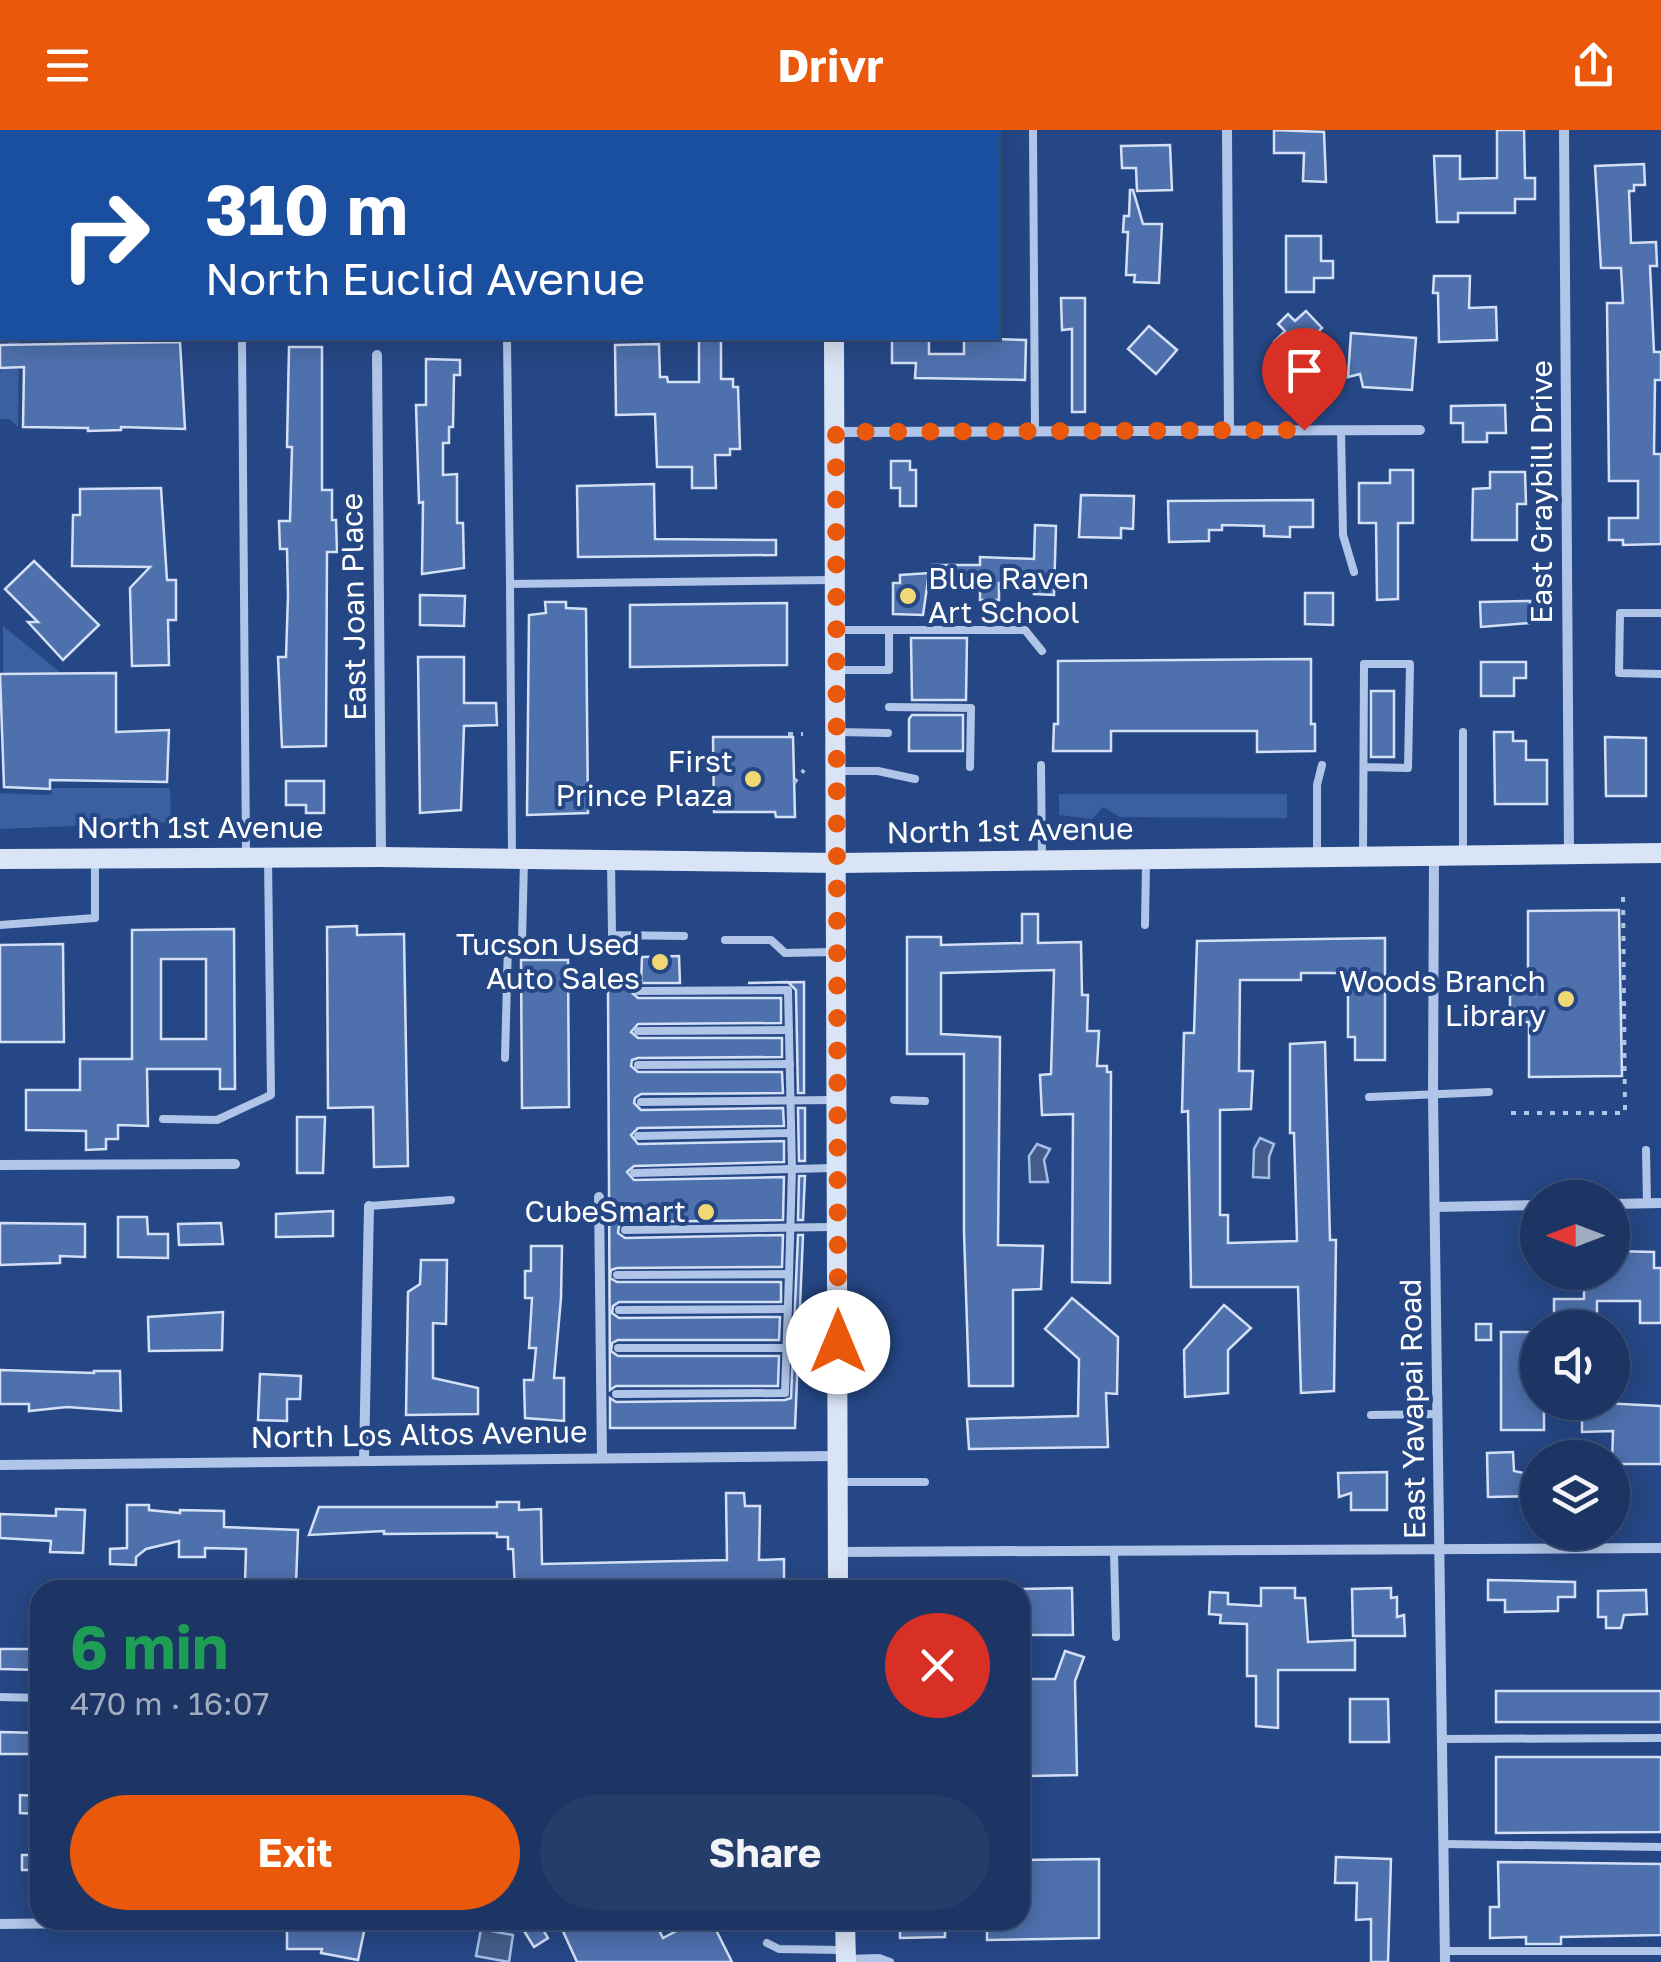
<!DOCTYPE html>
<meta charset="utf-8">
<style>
body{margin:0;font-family:"Golos Text",sans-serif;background:#253d6a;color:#f1f3f6;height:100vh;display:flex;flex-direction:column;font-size:38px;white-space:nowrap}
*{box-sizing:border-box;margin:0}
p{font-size:32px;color:#a0abbf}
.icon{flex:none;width:55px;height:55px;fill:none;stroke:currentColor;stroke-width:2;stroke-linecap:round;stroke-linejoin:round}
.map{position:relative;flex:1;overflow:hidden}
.side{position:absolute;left:30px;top:1450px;width:1000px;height:350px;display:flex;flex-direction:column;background:#1c3564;border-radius:30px;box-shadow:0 5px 25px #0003,0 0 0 2px #3a5078}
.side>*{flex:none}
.banner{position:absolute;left:0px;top:0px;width:1000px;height:210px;box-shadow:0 5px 25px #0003,0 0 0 2px #3a5078;background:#1a4fa0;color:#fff;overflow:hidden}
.needle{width:65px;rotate:270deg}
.controls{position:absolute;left:1520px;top:1050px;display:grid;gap:20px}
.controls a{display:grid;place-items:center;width:110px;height:110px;border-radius:50%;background:#1c3564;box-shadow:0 5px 25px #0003,0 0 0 2px #3a5078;font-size:50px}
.pin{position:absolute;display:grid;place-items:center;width:85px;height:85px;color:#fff;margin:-102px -42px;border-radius:50% 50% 50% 0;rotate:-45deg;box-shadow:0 0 10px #0007}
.pin .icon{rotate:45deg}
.me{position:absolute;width:110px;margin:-55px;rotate:0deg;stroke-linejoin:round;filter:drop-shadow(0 0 8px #0008)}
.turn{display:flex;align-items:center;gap:35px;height:210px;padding:0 40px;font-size:45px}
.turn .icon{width:130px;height:130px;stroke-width:2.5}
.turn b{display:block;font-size:70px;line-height:85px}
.round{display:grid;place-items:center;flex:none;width:105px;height:105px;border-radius:52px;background:#253d6a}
.overview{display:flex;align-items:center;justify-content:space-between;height:170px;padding:0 40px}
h1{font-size:60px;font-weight:700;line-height:75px;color:#1e9e55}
.cta{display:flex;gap:20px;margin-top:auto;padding:20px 40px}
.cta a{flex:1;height:115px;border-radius:60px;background:#ea580c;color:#fff;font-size:40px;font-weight:700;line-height:115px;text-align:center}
.cta a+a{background:#253d6a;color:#f1f3f6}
header{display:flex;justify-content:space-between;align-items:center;height:130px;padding:0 40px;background:#ea580c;color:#fff;font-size:45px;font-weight:700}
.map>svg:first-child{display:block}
.green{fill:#3a60a2}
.water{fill:#445c89;stroke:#a4bee9;stroke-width:2.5}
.building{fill:#4e70ad;stroke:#d4e0f6;stroke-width:2.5;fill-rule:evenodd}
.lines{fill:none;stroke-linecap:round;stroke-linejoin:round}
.path{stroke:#b0c5e8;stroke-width:4;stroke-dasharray:5 8;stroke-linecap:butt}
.lane{stroke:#b0c5e8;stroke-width:8}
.street{stroke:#b0c5e8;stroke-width:10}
.secondary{stroke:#dae4f7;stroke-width:20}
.route{stroke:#ea580c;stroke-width:18;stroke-dasharray:0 32.4}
.poi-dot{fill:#f1d875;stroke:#264785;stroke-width:4}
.labels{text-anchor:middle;stroke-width:8;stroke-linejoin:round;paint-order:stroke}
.street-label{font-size:30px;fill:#fff;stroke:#264785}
.poi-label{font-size:30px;fill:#fff;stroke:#264785;text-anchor:end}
</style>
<header><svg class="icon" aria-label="menu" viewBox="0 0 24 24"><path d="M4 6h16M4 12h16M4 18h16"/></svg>Drivr<svg class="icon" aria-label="share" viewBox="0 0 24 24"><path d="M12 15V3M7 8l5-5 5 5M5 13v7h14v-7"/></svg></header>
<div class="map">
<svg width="1661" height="1832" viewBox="0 0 1661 1832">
<rect width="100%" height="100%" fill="#264785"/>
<g class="green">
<polygon points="8,208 19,208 18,297 9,289 0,289 0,242 7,231"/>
<polygon points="3,496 61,543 30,543 30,588 3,551"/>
<polygon points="52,658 170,658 171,692 0,699 0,663 47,665 52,664"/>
<polygon points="1059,664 1287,664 1287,688 1120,687 1103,677 1092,689 1059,685"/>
</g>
<g class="water">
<polygon points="1260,1008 1274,1014 1269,1027 1269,1048 1253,1047 1254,1019"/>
<polygon points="1037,1014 1050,1019 1044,1030 1048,1052 1030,1052 1029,1026"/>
<polygon points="481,1799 513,1805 509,1832 476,1826"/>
</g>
<g class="building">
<polygon points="1274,0 1324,2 1326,52 1303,51 1304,23 1274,23"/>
<polygon points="1497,0 1524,0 1525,48 1535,48 1535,69 1515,69 1515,83 1458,83 1458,92 1437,92 1434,26 1460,26 1460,49 1497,48"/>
<polygon points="1170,15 1172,60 1137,61 1136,38 1122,38 1121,16"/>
<polygon points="1644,34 1645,55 1634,55 1634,61 1629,61 1631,113 1656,112 1657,136 1650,136 1654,222 1661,222 1661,250 1655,250 1654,324 1661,324 1661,414 1623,415 1623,410 1609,410 1609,388 1638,388 1638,351 1609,351 1607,173 1623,173 1621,138 1601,138 1595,36"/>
<polygon points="1130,60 1133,60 1143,94 1162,94 1159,153 1134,152 1135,145 1126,145 1128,102 1123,102 1124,86 1129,86"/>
<polygon points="1286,106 1321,106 1321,131 1333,131 1333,148 1314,148 1314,162 1286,162"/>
<polygon points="1434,146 1470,146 1469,178 1496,177 1497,210 1439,212 1438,163 1433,163"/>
<polygon points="1061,168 1085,168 1085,282 1072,282 1072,199 1062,200"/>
<polygon points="1306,181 1322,198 1312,208 1323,220 1312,230 1301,218 1291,229 1274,212 1285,201 1278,194 1288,184 1295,191"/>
<polygon points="1149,196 1177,220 1156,244 1128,219"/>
<polygon points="1351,203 1416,208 1412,260 1363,257 1360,244 1348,247"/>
<polygon points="699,208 721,208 721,249 733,249 733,257 738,257 740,319 730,319 730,325 715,325 716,358 692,358 692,337 657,337 655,284 616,285 615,215 659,214 660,247 667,247 668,252 699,252"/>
<polygon points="892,208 929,208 929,224 964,224 964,208 1026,210 1025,250 915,248 916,233 892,233"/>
<polygon points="180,212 185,299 121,297 121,300 88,301 88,298 23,297 24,237 0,238 0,215"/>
<polygon points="289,217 322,217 322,360 332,360 332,390 336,390 337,422 327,422 326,616 282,617 278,527 286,527 288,465 287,419 280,419 279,391 290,391 292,317 287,317"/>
<polygon points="426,229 460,230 460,245 454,245 453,297 449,297 449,313 443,313 443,345 457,344 457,393 463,393 464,438 422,444 423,372 419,373 416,275 426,275"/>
<polygon points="1505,275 1506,303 1487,303 1487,312 1463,312 1463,293 1451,293 1451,276"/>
<polygon points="891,331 910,331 910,340 916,340 916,376 900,376 900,358 891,358"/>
<polygon points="1390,340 1413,340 1413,393 1398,393 1398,469 1377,470 1376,393 1359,393 1359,353 1390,353"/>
<polygon points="1490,342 1525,342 1526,374 1517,374 1517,410 1472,410 1473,359 1490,358"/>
<polygon points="654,354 655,409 776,410 776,425 578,427 577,356"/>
<polygon points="161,358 167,450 176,450 176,490 168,490 169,535 132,536 130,458 150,437 72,436 73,385 80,385 80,359"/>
<polygon points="1081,365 1134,366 1133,399 1121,398 1121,408 1079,407"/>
<polygon points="1313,370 1313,397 1290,397 1290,407 1264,406 1264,396 1222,395 1222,400 1209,400 1209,411 1169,412 1168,371"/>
<polygon points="1035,395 1056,396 1054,465 1034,464 1035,455 999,453 999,470 980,470 980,450 932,450 932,435 980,435 980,427 1034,429"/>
<polygon points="34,431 99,495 63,530 28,492 38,492 5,459"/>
<polygon points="929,443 923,485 893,484 893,453 900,453 900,445"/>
<polygon points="1305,463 1333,463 1333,495 1305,494"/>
<polygon points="420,465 465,466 464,496 420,495"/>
<polygon points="1530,471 1530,493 1481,497 1480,472"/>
<polygon points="545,472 566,472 566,478 586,479 588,683 527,685 529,485 546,483"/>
<polygon points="787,473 787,535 630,537 630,475"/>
<polygon points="911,508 967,508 966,570 912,570"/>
<polygon points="418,527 464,527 464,573 496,573 497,595 464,596 461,680 420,683"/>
<polygon points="1311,529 1311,594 1315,594 1315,621 1257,622 1257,601 1111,601 1111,621 1053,621 1054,594 1058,594 1058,531"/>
<polygon points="1481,532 1526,532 1526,548 1514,548 1514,566 1481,566"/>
<polygon points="116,543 116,602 169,600 167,652 50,650 50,659 4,657 0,544"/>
<rect x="1371" y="561" width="23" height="66"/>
<polygon points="912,585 963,585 963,621 909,621 909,589"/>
<polygon points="1494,602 1513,602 1513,611 1526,611 1526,630 1547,630 1547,674 1495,674"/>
<polygon points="713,607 793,607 795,687 776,687 775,682 714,682"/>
<polygon points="1605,607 1646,608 1646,666 1606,666"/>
<polygon points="286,651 324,651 324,683 306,683 306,675 286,675"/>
<polygon points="1619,780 1622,946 1529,947 1529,892 1510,892 1510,846 1528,846 1528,781"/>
<polygon points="1022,784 1038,784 1038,813 1081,812 1082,865 1088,865 1087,901 1099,901 1097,936 1107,936 1107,942 1111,942 1110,1153 1072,1152 1073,984 1042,985 1040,945 1051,944 1054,840 941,843 941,904 1000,907 998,1115 1043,1116 1041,1159 1013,1160 1013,1256 969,1256 964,1102 964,924 907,924 907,807 941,807 941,815 1022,813"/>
<polygon points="357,796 357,805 404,804 408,1036 374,1037 373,977 328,978 327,797"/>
<path d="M234,799L235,959H220V939H147L148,996L118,995V1009H106V1019L86,1020V1001L26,1000V960H80V929H132V800ZM161,829H206V909H161Z"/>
<polygon points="1385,808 1385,930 1355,930 1355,907 1348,907 1348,843 1301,843 1301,850 1240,850 1239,941 1253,941 1251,979 1220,980 1220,1085 1228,1085 1228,1113 1297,1111 1294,1003 1290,1003 1290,914 1325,912 1330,1110 1336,1110 1334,1261 1301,1263 1298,1157 1191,1157 1188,981 1182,982 1184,903 1194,903 1197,811"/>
<polygon points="63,814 64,912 0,912 0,815"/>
<polygon points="679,826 680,853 641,853 642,827"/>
<polygon points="521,830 568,830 569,977 522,978"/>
<polygon points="788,852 748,853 804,852 804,963 798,963 796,860"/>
<polygon points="635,854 631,862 638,868 781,868 781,893 638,894 631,902 638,908 782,908 782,927 638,928 632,930 631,936 638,942 782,942 783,963 641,964 635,968 634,973 641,980 783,978 784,996 638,998 631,1005 638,1014 784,1011 784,1032 634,1036 627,1042 634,1050 784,1047 783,1090 625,1092 619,1096 618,1103 625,1108 783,1105 782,1137 617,1138 611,1140 610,1148 617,1152 781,1152 781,1172 619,1172 613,1176 612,1183 619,1188 780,1187 779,1210 618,1210 612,1213 611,1221 618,1226 779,1226 778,1256 616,1256 610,1260 608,856"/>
<polygon points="798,978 805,978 805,1031 799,1031"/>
<polygon points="297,987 325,987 323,1043 297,1043"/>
<polygon points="799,1046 805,1046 803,1090 798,1090"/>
<polygon points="333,1081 333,1106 276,1107 276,1084"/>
<polygon points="118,1087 147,1087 148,1104 168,1104 168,1128 118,1127"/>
<polygon points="0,1093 85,1094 85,1127 60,1126 60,1133 0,1135"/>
<polygon points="221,1093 223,1114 179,1115 178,1094"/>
<polygon points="798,1105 803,1105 795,1298 610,1298 610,1268 616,1272 785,1270 791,1268"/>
<polygon points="531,1116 562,1116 561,1168 554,1248 564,1248 564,1291 525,1288 524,1250 533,1250 536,1218 529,1218 532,1168 525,1168 525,1141 531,1141"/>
<polygon points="1612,1121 1654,1122 1654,1138 1661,1138 1661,1193 1640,1193 1640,1171 1597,1171 1597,1191 1554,1191 1554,1169 1584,1169 1584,1142 1612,1142"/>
<polygon points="421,1130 447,1130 446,1194 433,1193 433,1248 478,1258 478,1284 406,1285 408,1162 420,1154"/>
<polygon points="1072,1168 1118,1207 1117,1264 1106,1263 1108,1317 969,1319 967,1289 1078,1286 1079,1229 1045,1199"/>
<polygon points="1224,1175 1251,1198 1228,1220 1228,1263 1185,1267 1184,1220"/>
<polygon points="223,1182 222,1220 149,1221 148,1187"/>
<rect x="1476" y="1194" width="15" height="16"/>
<polygon points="1501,1202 1538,1202 1538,1272 1544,1272 1544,1300 1501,1300"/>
<polygon points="0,1240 94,1243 94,1241 120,1241 121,1281 67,1277 29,1281 29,1274 0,1274"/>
<polygon points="260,1244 301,1246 300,1269 287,1269 287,1291 258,1290"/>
<polygon points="1582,1272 1661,1276 1661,1334 1612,1334 1613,1301 1582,1302"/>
<polygon points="1513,1322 1514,1341 1538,1346 1538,1366 1488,1367 1487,1323"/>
<polygon points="1387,1342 1387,1380 1351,1380 1351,1363 1339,1367 1338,1343"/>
<polygon points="726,1363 744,1363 745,1376 760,1376 759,1430 784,1429 784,1457 515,1460 513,1419 508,1419 508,1407 497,1407 497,1403 384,1404 384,1401 309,1405 319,1377 497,1377 497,1372 519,1372 519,1380 541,1379 542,1434 727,1430"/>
<polygon points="127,1375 149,1375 149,1380 180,1383 180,1380 224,1381 224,1397 298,1400 296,1454 245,1453 246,1419 205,1418 205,1427 179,1427 179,1411 146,1419 136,1427 136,1435 110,1434 110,1419 127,1418"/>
<polygon points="56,1379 85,1380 83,1423 50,1422 51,1411 0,1408 0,1384 56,1386"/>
<polygon points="1488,1450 1575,1452 1575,1467 1558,1467 1558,1481 1505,1482 1505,1470 1488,1470"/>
<polygon points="1072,1458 1073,1505 1020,1505 1020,1459"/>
<polygon points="1261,1458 1295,1458 1295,1468 1305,1468 1308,1512 1355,1510 1355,1540 1278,1540 1278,1598 1256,1596 1256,1546 1247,1546 1247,1494 1220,1493 1221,1485 1209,1484 1210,1462 1228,1463 1228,1474 1261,1476"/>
<polygon points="1391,1458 1391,1468 1397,1467 1397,1487 1404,1485 1405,1506 1353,1506 1352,1459"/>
<polygon points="1646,1460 1647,1484 1624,1485 1621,1498 1606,1498 1606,1487 1598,1487 1598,1461"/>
<polygon points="0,1519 40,1519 40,1540 0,1539"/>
<polygon points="1065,1521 1084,1527 1075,1551 1077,1645 1030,1646 1028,1549 1055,1549"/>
<rect x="1496" y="1561" width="165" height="31"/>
<polygon points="1350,1569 1388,1569 1389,1612 1350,1612"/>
<polygon points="0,1602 40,1603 40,1624 0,1624"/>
<polygon points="1496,1627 1661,1627 1661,1702 1496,1703"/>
<polygon points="20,1665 37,1666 37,1684 20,1683"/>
<rect x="22" y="1725" width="18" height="15"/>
<polygon points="1336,1727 1391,1729 1388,1832 1371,1832 1371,1789 1356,1790 1357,1753 1335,1753"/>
<polygon points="1099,1729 1099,1808 987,1810 987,1790 1020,1790 1020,1730"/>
<polygon points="1498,1732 1661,1734 1661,1805 1561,1807 1561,1814 1526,1814 1526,1807 1490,1808 1490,1777 1499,1777"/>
<polygon points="287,1790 361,1790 359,1796 365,1797 358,1830 321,1823 322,1819 287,1819"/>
<polygon points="530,1790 537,1790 548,1808 534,1817 521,1796"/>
<polygon points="581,1790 654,1790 663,1808 697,1790 711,1790 732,1832 577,1832 562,1799"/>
<polygon points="900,1790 945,1790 945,1807 900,1808"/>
</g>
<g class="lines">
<g class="path">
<polyline points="788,604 803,604"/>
<polyline points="794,653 804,640"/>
<polyline points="1511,983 1625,983 1623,759"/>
</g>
<g class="lane">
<polyline points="231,0 231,2"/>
<polyline points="1033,0 1035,301"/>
<polyline points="242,208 246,724"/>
<polyline points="507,208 510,454"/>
<polyline points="1341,300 1343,405 1354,442"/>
<polyline points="1661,483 1620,483 1619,543 1661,544"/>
<polyline points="837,500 1025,500 1042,521"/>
<polyline points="837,540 889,540 889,500"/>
<polyline points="889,577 971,578 970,637"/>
<polyline points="838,602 888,603"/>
<polyline points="1463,602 1463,725"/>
<polyline points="1041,635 1042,730"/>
<polyline points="838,641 878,641 915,649"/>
<polyline points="1317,725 1317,655 1322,635"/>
<polyline points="1363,726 1364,534 1410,534 1408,638 1364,637"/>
<polyline points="512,728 510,454 832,450"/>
<polyline points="611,732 612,805 684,806"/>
<polyline points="0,795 95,788 95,733"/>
<polyline points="1145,795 1146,733"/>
<polyline points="725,810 771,810 785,823 833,822"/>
<polyline points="638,861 788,860 792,1039 789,1145"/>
<polyline points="638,901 789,900"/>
<polyline points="505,928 508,813 522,812 524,730"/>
<polyline points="638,935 790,934"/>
<polyline points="1369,967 1489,962"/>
<polyline points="894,970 925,971"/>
<polyline points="641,972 833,970"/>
<polyline points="163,989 217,990 271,965 268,728"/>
<polyline points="638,1006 791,1003"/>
<polyline points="1646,1020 1647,1073"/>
<polyline points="634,1043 833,1038"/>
<polyline points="369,1076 451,1070"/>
<polyline points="625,1100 833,1097"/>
<polyline points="619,1180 788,1179"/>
<polyline points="618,1218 787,1218"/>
<polyline points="616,1264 785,1263 789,1144 617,1145"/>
<polyline points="1371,1285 1438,1284"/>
<polyline points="840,1352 925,1352"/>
<polyline points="1114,1421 1116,1507"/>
<polyline points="0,1567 40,1568"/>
<polyline points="1443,1609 1661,1608"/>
<polyline points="1444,1714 1661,1717"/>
<polyline points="81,1793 117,1790"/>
<polyline points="767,1813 779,1819 841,1820"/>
<polyline points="1445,1821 1661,1821"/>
<polyline points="846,1829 879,1828 890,1832"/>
</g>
<g class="street">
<polyline points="1227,0 1229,300"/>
<polyline points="1564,0 1569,723"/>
<polyline points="377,225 381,726"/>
<polyline points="836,302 1420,300"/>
<polyline points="1434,725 1433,965 1445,1832"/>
<polyline points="0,1035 235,1034"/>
<polyline points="599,1067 602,1328"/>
<polyline points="1612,1074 1661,1073"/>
<polyline points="1435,1077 1538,1075"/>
<polyline points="364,1330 369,1076"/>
<polyline points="0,1335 837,1326"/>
<polyline points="837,1422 1661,1418"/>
<polyline points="0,1794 81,1793"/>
</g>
<g class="secondary">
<polyline points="829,0 830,2"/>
<polyline points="834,208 838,1460"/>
<polyline points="0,729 381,727 838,733 1661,723"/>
<polyline points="845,1790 846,1832"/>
</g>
</g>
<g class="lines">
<polyline class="route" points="838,1212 836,302 1304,300"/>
</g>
<g class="poi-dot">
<circle cx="908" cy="466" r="10"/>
<circle cx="753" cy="649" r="10"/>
<circle cx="660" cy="832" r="10"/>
<circle cx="1566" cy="869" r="10"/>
<circle cx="706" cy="1082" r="10"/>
</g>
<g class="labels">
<g class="street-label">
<text transform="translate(1542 362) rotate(-90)" y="10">East Graybill Drive</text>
<text transform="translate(354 477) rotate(-91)" y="10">East Joan Place</text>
<text x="200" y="708">North 1st Avenue</text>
<text transform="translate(1010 701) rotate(-1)" y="10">North 1st Avenue</text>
<text transform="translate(1413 1279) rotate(-91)" y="10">East Yavapai Road</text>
<text transform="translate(419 1305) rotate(-1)" y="10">North Los Altos Avenue</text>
</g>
<g class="poi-label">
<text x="928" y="459" text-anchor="start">Blue Raven<tspan x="928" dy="34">Art School</tspan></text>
<text x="733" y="642">First<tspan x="733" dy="34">Prince Plaza</tspan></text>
<text x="640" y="825">Tucson Used<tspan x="640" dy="34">Auto Sales</tspan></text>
<text x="1546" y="862">Woods Branch<tspan x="1546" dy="34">Library</tspan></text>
<text x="686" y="1092">CubeSmart</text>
</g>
</g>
</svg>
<div class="controls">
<a><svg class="needle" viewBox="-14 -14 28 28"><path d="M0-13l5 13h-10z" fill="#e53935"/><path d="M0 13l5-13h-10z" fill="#a0abbf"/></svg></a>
<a><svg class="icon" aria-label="sound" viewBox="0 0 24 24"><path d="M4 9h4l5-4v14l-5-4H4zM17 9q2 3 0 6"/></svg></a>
<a><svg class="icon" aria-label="layers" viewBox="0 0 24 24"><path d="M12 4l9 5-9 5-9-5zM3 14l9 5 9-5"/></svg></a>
</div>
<div class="pin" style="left:1304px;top:300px;background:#d93025"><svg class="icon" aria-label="arrive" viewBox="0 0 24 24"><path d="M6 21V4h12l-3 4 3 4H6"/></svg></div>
<svg class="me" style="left:838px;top:1212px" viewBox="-20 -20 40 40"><circle r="19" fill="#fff"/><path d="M0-13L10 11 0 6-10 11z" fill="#ea580c"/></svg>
<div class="banner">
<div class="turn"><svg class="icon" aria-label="right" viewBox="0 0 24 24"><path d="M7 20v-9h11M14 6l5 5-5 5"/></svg><div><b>310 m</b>North Euclid Avenue</div></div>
</div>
<section class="side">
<div class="overview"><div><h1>6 min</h1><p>470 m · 16:07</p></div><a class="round" style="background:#d93025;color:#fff"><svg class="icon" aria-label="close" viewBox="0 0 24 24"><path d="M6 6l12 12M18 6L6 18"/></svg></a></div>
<div class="cta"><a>Exit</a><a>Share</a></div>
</section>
</div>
